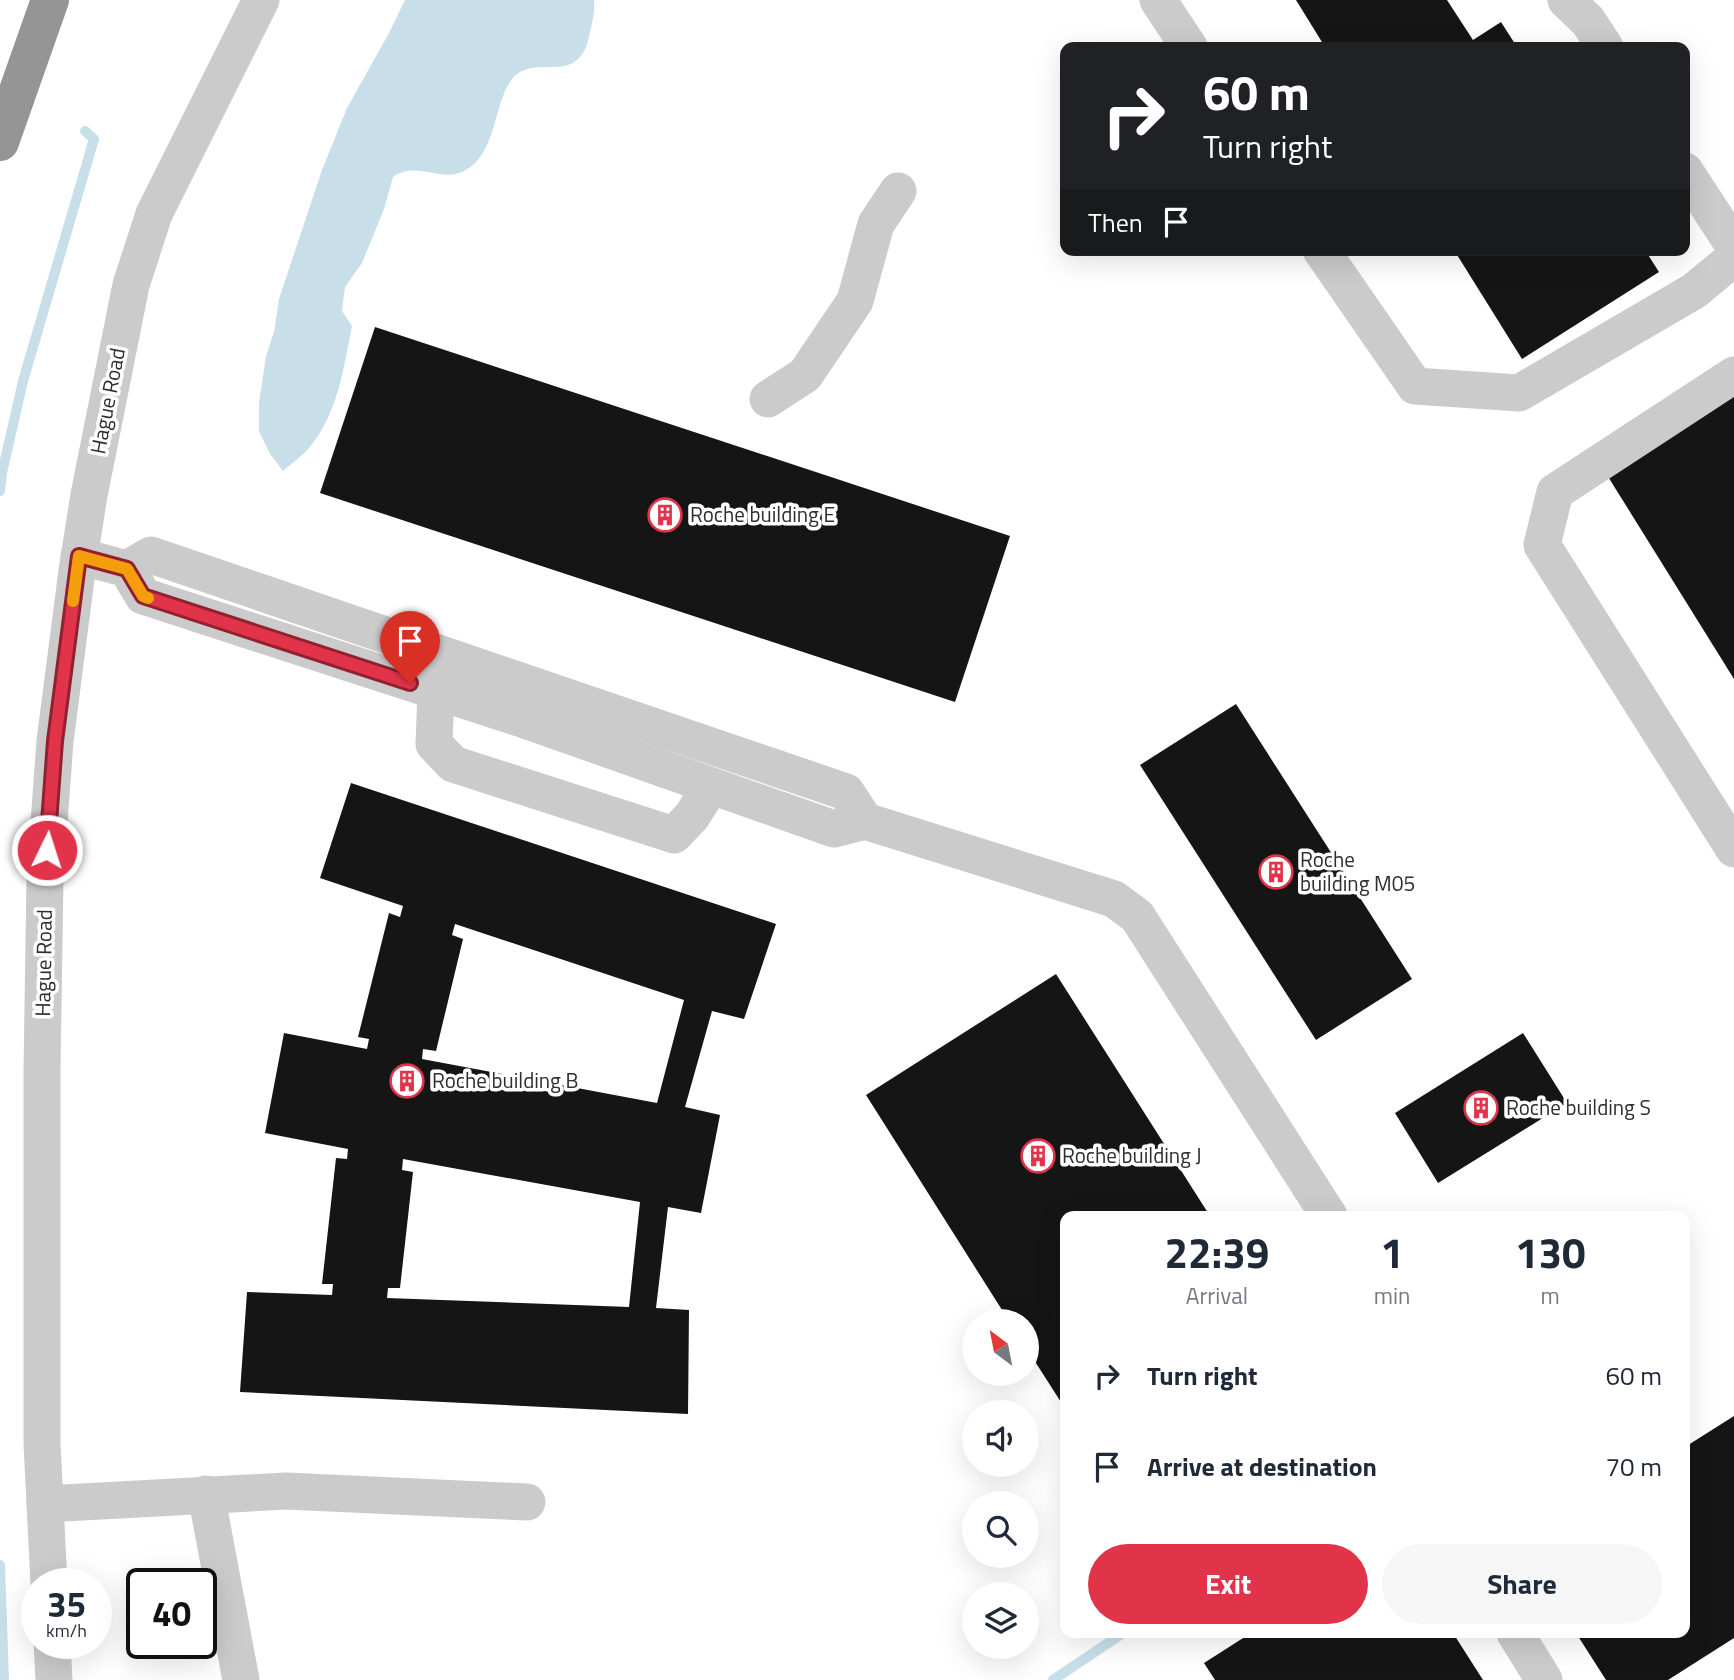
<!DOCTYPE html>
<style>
body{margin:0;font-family:"Titillium Web",sans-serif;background:#f6f6f7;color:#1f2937;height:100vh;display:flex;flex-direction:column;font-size:26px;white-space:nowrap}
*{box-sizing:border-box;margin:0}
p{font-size:23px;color:#747a83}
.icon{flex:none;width:38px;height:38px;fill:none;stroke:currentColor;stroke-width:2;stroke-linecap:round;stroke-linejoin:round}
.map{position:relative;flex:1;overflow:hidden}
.sheet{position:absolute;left:1060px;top:1211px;width:630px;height:427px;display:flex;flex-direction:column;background:#fff;border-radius:14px;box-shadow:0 7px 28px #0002}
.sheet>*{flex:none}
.guide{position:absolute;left:1060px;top:42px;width:630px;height:214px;border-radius:14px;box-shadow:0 7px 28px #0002;background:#202124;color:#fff;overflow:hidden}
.needle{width:46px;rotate:328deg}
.buttons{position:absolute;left:962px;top:1309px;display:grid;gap:14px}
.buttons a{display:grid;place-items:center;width:77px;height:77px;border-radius:50%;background:#fff;box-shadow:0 7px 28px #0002;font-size:35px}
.speed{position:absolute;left:21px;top:1568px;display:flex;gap:14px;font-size:35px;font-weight:700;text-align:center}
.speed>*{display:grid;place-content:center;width:91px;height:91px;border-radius:50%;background:#fff;box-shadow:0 7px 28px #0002;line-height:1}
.speed small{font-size:18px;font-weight:400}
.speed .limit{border:4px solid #111;border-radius:10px;background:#fff;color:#111}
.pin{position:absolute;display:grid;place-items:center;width:60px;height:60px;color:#fff;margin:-72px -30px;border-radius:50% 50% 50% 0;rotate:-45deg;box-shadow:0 0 7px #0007}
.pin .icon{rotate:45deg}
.me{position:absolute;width:77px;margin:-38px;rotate:4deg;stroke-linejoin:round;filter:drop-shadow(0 0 5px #0008)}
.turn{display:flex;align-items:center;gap:24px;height:147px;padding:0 28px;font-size:32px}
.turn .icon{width:91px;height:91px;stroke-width:2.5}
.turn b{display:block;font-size:49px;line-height:60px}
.then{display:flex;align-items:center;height:66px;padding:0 28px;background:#0003;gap:14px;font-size:26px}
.eta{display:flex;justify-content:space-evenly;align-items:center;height:119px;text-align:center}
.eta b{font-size:42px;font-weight:700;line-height:49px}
.button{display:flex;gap:14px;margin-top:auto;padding:14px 28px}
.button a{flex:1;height:80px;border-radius:42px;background:#e1334a;color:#fff;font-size:28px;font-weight:700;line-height:80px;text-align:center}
.button a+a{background:#f6f6f7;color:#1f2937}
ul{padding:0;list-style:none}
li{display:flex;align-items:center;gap:21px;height:91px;padding:0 28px}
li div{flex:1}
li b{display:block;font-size:26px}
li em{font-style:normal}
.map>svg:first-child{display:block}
.water{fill:#c8dfea}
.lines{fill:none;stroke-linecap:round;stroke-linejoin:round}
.stream{stroke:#c8dfea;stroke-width:10}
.building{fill:#151515;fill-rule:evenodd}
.minor{stroke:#cbcbcb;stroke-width:37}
.highway{stroke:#959595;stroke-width:38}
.route-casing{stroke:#922130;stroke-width:18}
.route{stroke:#e1334a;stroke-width:12}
.slow{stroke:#f59e0b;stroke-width:12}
.labels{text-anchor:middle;stroke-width:7;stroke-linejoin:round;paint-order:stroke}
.street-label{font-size:21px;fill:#2e2e2e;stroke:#fff}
.poi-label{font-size:21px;fill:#2e2e2e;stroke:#fff;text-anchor:start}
</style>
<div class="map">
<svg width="1734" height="1680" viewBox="0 0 1734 1680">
<rect width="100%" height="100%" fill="#fff"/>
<path class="water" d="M405,0H594C595,14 592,23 589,37C577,90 532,49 510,82C493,108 496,155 464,171C440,183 416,160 393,177L384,209L362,263L345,287L342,311L352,326C344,367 337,417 308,449C301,457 291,464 283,471L270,454L259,431V403L266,356L274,332L279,299L322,170L347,108L389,33Z"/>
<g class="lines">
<g class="stream">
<polyline points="0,491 2,473 23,381 94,139 85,131"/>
<polyline points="0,1565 4,1680"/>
<polyline points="1053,1680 1123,1633"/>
</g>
</g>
<g class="building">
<polygon points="1296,0 1447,0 1473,40 1501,22 1517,47 1325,47"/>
<polygon points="1454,250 1645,250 1659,272 1522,359"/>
<polygon points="375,327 1010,536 955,702 320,493"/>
<polygon points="1734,395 1734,679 1607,475"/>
<polygon points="1236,704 1412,979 1316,1040 1140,765"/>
<path d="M351,783L776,924L744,1019L712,1011L685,1107L720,1115L701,1213L668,1207L656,1308L689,1310L688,1414L240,1392L247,1292L332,1295L333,1284H322L336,1158L347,1159L348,1149L265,1133L284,1033L367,1049L369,1039L358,1037L389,913L400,917L403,906L320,878ZM455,924L684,1000L657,1103L422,1059L423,1049L436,1051L463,939L452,935ZM403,1159L640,1202L629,1307L387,1298L388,1288H400L413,1172L402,1170Z"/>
<polygon points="1056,974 1210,1216 1066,1216 1066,1410 1027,1349 1027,1321 1009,1321 866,1095"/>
<polygon points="1523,1033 1567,1103 1438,1183 1395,1113"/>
<polygon points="1734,1416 1734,1638 1668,1680 1606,1680 1576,1633 1685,1633 1685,1447"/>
<polygon points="1251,1633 1453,1633 1483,1680 1215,1680 1204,1663"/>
</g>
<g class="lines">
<g class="minor">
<polyline points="1158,0 1189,47"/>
<polyline points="1566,0 1588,21 1605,47"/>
<polyline points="1685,171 1734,246"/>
<polyline points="1321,250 1415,386 1519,393 1694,291 1734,258"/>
<polyline points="1734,375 1555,492 1542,545 1734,849"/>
<polyline points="768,399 805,375 855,301 876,224 898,191"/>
<polyline points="79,556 127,569 143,596 525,720 834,829 865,821 1114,899 1137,916 1329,1216"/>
<polyline points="127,569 151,555 846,792 865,821"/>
<polyline points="436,691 434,744 453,764 674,835 692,816 711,786"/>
<polyline points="206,1494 241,1680"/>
<polyline points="45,1504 286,1491 527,1502"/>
<polyline points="49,1584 42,1443 42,1071 45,877 55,741 77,571 89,495 131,285 154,214 261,0"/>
<polyline points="1515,1633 1544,1680"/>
<polyline points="52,1643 54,1680"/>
</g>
<polyline class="highway" points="0,142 50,0"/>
</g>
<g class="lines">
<defs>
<polyline id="route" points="47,850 55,741 79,556 127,569 143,596 410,683"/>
</defs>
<use href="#route" class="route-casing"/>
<use href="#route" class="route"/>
<polyline class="slow" points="73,601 79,556 127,569 143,596 148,598"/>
</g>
<defs>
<symbol id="building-ring" viewBox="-11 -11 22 22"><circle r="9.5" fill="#fff" stroke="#e1334a" stroke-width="1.5"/><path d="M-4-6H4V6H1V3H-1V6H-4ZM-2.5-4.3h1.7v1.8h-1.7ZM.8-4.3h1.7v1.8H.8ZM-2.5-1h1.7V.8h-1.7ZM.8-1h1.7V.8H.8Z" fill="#e1334a"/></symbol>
</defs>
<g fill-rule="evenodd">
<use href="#building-ring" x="646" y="496" width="38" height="38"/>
<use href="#building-ring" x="1257" y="853" width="38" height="38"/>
<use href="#building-ring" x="388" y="1062" width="38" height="38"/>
<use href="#building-ring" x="1462" y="1089" width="38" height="38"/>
<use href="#building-ring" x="1019" y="1137" width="38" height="38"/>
</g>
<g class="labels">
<g class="street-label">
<text transform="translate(108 401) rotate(-79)" y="7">Hague Road</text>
<text transform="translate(44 963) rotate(-89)" y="7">Hague Road</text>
</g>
<g class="poi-label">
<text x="690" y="522">Roche building E</text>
<text x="1300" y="867">Roche<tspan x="1300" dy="24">building M05</tspan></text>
<text x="432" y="1088">Roche building B</text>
<text x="1506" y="1115">Roche building S</text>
<text x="1062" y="1163">Roche building J</text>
</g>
</g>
</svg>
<div class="buttons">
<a><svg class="needle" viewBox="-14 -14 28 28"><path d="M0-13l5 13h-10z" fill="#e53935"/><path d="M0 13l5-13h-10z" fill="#747a83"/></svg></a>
<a><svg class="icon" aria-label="sound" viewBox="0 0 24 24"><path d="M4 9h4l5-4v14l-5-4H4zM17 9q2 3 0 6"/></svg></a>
<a><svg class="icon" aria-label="search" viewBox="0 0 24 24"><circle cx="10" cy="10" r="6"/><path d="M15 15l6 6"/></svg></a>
<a><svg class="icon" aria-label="layers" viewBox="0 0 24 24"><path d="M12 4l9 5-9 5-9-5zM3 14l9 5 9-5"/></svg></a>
</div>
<div class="speed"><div>35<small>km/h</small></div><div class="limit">40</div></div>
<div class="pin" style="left:410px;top:683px;background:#d93025"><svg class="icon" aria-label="arrive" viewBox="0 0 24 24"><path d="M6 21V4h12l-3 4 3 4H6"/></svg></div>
<svg class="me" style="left:47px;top:850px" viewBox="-20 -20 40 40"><circle r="17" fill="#e1334a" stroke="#fff" stroke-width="3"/><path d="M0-11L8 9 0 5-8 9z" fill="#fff"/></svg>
<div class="guide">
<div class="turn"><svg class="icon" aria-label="right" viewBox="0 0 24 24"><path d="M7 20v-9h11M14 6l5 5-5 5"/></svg><div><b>60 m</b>Turn right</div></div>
<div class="then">Then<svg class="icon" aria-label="arrive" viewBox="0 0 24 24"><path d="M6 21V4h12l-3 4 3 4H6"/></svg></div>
</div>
<section class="sheet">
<div class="eta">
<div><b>22:39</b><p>Arrival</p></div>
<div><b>1</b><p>min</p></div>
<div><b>130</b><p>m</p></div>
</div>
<ul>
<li><svg class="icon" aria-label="right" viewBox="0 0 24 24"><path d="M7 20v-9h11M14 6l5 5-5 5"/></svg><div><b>Turn right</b></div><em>60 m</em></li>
<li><svg class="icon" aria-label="arrive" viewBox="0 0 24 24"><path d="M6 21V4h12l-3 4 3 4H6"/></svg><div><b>Arrive at destination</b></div><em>70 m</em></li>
</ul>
<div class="button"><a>Exit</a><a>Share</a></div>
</section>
</div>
